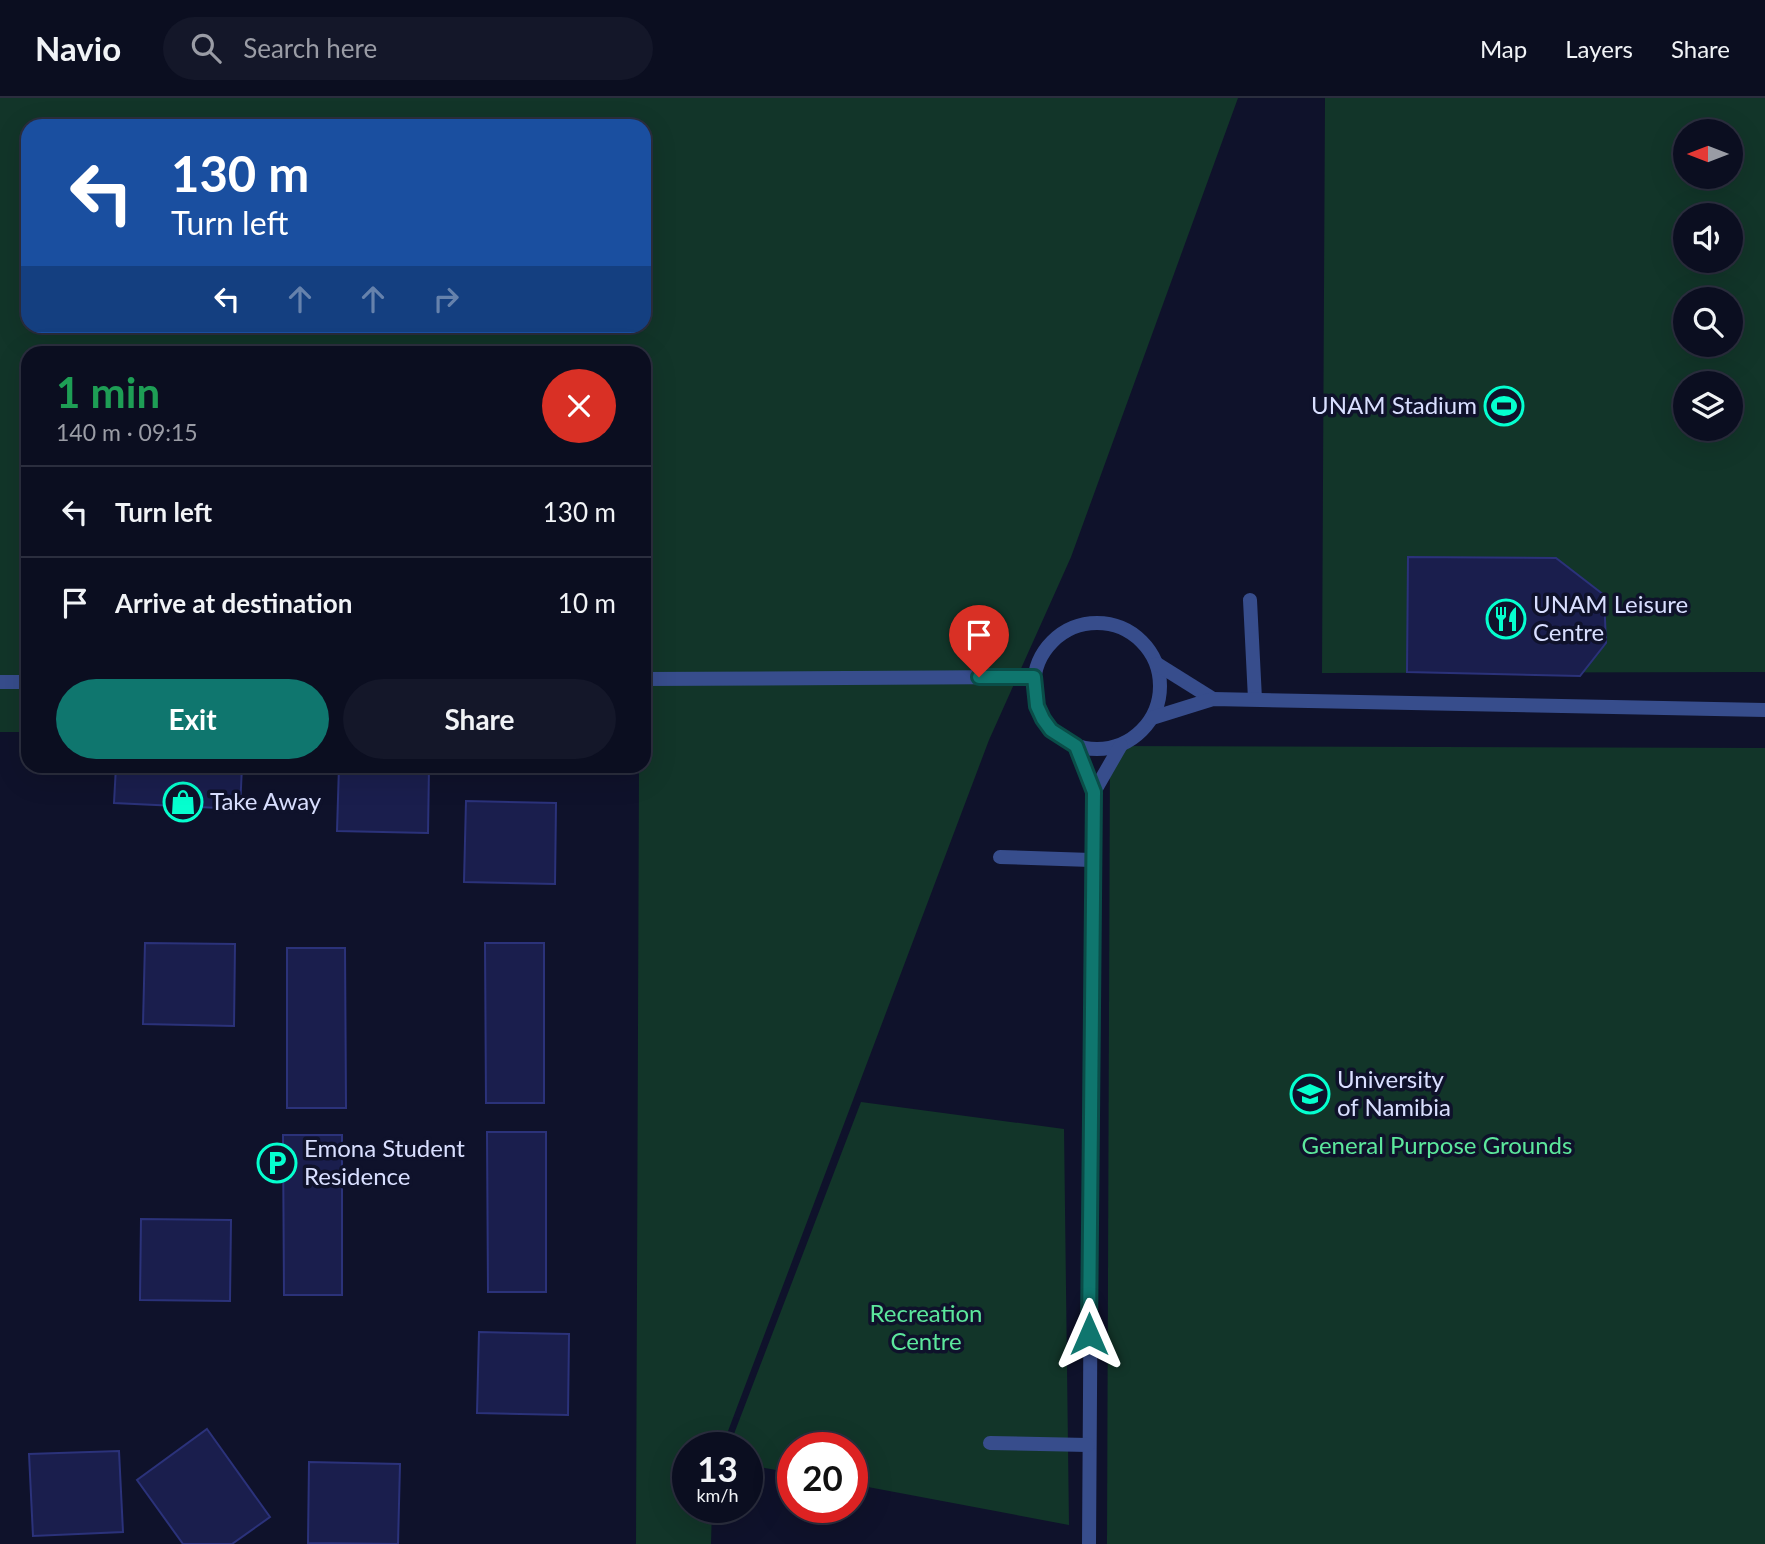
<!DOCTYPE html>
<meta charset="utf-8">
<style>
body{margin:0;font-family:Lato,sans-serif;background:#141729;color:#f1f3f6;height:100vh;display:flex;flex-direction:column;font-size:26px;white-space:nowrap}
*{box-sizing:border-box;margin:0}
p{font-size:23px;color:#9a9ca5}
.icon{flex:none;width:38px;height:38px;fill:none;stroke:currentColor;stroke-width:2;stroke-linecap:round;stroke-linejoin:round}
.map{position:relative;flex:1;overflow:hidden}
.drawer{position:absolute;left:21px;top:248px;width:630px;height:427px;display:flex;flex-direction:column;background:#0b0e20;border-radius:21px;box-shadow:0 7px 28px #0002,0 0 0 2px #2b2e3e}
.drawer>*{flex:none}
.guide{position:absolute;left:21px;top:21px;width:630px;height:214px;border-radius:21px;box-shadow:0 7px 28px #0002,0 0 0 2px #2b2e3e;background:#1a4fa0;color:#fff;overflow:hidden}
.needle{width:46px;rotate:270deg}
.fabs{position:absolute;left:1673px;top:21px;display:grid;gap:14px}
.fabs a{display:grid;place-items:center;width:70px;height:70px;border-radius:50%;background:#0b0e20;box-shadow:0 7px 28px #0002,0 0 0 2px #2b2e3e;font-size:35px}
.speed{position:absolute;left:672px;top:1334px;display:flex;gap:14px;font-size:35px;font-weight:700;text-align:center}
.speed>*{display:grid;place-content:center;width:91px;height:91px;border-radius:50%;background:#0b0e20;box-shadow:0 7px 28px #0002,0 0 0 2px #2b2e3e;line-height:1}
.speed small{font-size:18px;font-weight:400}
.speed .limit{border:10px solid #d22;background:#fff;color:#111}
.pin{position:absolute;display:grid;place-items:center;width:60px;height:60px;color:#fff;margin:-72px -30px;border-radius:50% 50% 50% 0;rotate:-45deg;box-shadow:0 0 7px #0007}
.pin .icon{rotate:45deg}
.me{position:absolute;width:77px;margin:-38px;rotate:0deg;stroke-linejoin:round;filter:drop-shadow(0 0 5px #0008)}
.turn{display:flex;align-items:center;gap:24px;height:147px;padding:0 35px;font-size:32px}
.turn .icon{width:91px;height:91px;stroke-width:2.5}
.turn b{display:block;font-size:49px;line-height:60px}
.lanes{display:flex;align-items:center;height:66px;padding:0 35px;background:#0003;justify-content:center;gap:35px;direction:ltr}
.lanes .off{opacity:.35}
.round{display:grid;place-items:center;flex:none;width:74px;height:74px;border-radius:37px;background:#141729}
.overview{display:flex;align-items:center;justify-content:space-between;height:119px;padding:0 35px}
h1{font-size:42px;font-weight:700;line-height:52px;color:#1e9e55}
.cta{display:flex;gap:14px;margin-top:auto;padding:14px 35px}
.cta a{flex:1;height:80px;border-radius:42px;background:#0f766e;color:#fff;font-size:28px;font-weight:700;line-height:80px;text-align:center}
.cta a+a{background:#141729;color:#f1f3f6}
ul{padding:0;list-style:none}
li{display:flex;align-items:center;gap:21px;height:91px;padding:0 35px;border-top:2px solid #2b2e3e}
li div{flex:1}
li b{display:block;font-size:26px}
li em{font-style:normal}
header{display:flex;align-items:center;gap:42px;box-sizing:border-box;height:98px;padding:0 35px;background:#0b0e20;border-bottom:2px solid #2b2e3e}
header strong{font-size:33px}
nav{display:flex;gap:38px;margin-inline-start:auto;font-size:24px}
.search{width:490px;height:63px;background:#141729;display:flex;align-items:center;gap:18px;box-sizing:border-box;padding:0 24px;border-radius:38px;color:#9a9ca5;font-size:26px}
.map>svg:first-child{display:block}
.green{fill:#123529;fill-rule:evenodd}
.building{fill:#1a1e4d;stroke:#2b327a;stroke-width:2}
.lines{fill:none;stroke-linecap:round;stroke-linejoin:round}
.lane{stroke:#374d8c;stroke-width:14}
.route-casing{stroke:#0a4d48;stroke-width:18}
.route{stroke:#0f766e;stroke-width:12}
.labels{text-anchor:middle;stroke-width:7;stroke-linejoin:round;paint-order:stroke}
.poi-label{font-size:24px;fill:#d9dfff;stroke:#0f122b;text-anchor:start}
.park-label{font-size:24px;fill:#5ce79c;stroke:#0f122b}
</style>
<header>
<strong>Navio</strong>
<div class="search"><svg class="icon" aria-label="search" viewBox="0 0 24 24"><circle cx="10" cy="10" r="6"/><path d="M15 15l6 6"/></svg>Search here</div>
<nav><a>Map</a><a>Layers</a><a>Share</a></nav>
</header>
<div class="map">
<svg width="1765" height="1446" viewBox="0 0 1765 1446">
<rect width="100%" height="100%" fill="#0f122b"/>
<g class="green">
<path d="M0,0H1238L1071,459L989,642L722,1349H688V1409H712L711,1446H636L639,669L644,668V256H28V634H0ZM28,28H644V228H28Z"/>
<path d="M1325,0H1765V574L1322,575ZM1685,33H1731V79H1685ZM1685,117H1731V163H1685ZM1685,201H1731V247H1685ZM1685,285H1731V331H1685Z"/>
<polygon points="1110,648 1765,650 1765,1446 1107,1446"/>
<polygon points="861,1004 1064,1031 1069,1427 852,1386 852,1349 793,1349 793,1375 747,1367 747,1349 729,1349"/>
</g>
<g class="building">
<polygon points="1408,459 1556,460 1604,497 1606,545 1580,578 1407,574"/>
<polygon points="116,668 242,668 240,711 114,705"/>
<polygon points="339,668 429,668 428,735 337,733"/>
<polygon points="466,703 556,705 555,786 464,784"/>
<polygon points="145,845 235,846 234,928 143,926"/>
<polygon points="485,845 544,845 544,1005 486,1005"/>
<polygon points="287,850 345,850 346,1010 287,1010"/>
<polygon points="487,1034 546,1034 546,1194 488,1194"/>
<polygon points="283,1037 342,1037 342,1197 284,1197"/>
<polygon points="141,1121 231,1122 230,1203 140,1202"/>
<polygon points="479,1234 569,1236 568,1317 477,1315"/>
<polygon points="207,1331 270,1419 232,1446 183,1446 137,1382"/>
<polygon points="119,1353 123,1434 33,1438 29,1356"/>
<polygon points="309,1364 400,1366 398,1446 308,1445"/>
</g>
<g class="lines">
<g class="lane">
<polyline points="1250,502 1255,601"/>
<circle cx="1097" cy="588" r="63"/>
<polyline points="1157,566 1213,601"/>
<polyline points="644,581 1034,579"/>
<polyline points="0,584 28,584"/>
<polyline points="1152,620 1213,601 1765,612"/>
<polyline points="1076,648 1094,694 1089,1446"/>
<polyline points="1094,694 1121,647"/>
<polyline points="1000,759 1091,762"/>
<polyline points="990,1345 1088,1347"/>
</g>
</g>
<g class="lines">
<defs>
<polyline id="route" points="979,579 1034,579 1037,608 1043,621 1051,632 1076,648 1094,694 1089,1236"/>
</defs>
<use href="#route" class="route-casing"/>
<use href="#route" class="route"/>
</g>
<defs>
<symbol id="stadium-ring" viewBox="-11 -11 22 22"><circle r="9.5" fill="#0f122b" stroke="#05ffcf" stroke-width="1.5"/><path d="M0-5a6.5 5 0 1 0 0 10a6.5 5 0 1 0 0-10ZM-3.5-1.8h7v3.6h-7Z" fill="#05ffcf"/></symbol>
<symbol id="restaurant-ring" viewBox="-11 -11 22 22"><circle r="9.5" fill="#0f122b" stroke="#05ffcf" stroke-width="1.5"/><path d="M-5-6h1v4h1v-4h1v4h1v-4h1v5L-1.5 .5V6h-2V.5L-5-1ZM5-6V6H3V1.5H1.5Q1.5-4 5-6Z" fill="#05ffcf"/></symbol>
<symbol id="shop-ring" viewBox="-11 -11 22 22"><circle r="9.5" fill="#0f122b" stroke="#05ffcf" stroke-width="1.5"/><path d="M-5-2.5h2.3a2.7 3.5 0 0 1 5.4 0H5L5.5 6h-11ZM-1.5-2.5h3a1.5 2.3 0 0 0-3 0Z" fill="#05ffcf"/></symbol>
<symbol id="university-ring" viewBox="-11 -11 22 22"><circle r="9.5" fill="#0f122b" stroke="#05ffcf" stroke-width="1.5"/><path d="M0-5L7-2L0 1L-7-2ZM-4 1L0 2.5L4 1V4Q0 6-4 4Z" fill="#05ffcf"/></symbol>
<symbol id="parking-ring" viewBox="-11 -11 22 22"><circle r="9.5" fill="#0f122b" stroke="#05ffcf" stroke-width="1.5"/><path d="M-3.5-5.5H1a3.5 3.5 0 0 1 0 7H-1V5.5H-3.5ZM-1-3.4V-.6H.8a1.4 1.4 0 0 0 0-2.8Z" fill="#05ffcf"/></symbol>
</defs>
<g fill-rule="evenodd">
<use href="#stadium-ring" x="1482" y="286" width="44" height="44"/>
<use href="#restaurant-ring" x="1484" y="499" width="44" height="44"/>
<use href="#shop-ring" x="161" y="682" width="44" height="44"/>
<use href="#university-ring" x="1288" y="974" width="44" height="44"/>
<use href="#parking-ring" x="255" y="1043" width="44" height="44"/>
</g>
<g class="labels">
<g class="poi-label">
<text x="1477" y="316" text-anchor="end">UNAM Stadium</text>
<text x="1533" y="515">UNAM Leisure<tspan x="1533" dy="28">Centre</tspan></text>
<text x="210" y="712">Take Away</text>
<text x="1337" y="990">University<tspan x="1337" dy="28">of Namibia</tspan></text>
<text x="304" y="1059">Emona Student<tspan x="304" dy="28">Residence</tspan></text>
</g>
<g class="park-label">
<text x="1437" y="1056">General Purpose Grounds</text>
<text x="926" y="1224">Recreation<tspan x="926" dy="28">Centre</tspan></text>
</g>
</g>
</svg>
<div class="fabs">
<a><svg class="needle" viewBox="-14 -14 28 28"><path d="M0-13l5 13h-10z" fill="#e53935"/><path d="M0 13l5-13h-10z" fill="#9a9ca5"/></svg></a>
<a><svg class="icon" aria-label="sound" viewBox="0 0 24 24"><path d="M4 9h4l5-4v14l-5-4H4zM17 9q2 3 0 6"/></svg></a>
<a><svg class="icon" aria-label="search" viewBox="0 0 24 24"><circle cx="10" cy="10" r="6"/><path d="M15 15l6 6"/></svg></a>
<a><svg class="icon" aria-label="layers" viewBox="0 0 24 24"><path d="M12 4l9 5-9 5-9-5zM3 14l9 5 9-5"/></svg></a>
</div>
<div class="speed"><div>13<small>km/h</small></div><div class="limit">20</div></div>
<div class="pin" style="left:979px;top:579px;background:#d93025"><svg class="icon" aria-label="arrive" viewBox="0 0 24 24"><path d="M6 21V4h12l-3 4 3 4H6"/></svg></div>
<svg class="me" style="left:1089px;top:1236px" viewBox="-20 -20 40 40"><path d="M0-17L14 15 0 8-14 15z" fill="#0f766e" stroke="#fff" stroke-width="4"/></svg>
<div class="guide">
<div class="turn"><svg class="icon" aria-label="left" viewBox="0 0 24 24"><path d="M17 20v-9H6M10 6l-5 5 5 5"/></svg><div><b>130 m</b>Turn left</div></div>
<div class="lanes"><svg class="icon" aria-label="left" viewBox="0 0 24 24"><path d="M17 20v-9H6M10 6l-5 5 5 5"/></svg><svg class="icon off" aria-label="ahead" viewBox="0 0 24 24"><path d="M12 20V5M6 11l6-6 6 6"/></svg><svg class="icon off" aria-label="ahead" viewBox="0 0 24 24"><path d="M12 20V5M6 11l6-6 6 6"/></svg><svg class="icon off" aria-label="right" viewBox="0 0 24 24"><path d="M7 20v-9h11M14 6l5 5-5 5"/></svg></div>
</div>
<section class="drawer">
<div class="overview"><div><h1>1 min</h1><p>140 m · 09:15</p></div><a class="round" style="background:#d93025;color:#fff"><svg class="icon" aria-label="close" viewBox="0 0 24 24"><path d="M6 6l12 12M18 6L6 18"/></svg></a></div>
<ul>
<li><svg class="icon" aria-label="left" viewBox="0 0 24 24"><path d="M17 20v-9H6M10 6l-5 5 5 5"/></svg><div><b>Turn left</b></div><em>130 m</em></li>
<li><svg class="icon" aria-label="arrive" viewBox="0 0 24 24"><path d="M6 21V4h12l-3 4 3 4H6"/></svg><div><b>Arrive at destination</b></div><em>10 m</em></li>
</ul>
<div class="cta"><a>Exit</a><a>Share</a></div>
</section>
</div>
